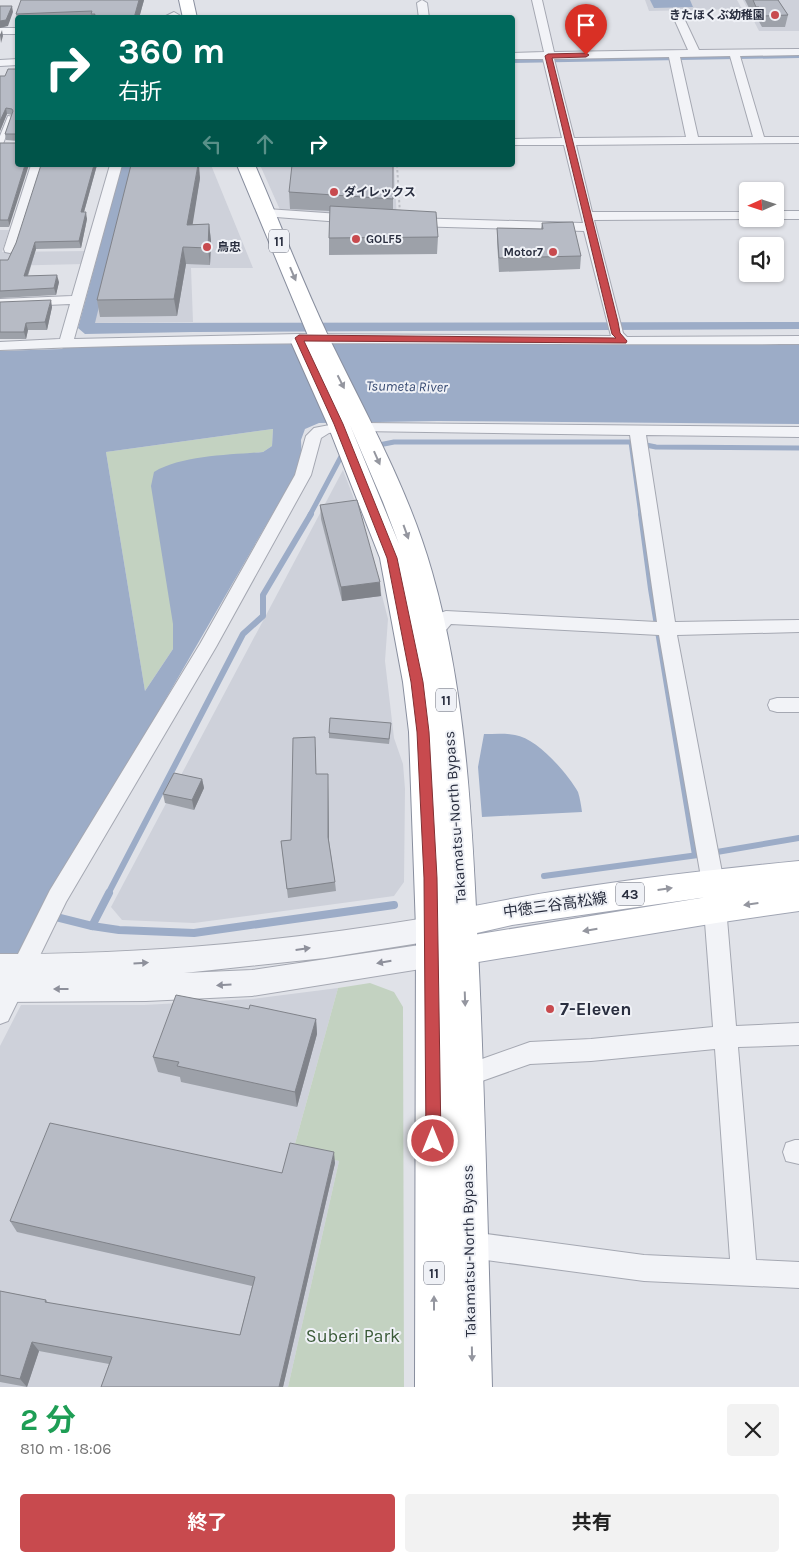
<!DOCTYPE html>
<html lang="ja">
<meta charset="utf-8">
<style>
body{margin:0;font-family:Karla,"Noto Sans JP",sans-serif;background:#f2f2f2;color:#222;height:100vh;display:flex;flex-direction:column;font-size:19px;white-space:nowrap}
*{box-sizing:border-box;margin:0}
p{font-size:16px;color:#767676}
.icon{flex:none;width:28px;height:28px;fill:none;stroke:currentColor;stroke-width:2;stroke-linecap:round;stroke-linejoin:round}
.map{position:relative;height:1387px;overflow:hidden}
.drawer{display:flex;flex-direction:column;background:#fff;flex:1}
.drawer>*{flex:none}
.banner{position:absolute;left:15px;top:15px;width:500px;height:152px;border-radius:5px;box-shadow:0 1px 4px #0004;background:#00695c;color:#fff;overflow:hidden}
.needle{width:32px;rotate:267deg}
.controls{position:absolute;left:739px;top:182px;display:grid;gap:10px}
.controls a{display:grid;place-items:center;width:45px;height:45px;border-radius:5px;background:#fff;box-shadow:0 1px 4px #0004;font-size:25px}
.pin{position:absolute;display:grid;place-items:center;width:42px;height:42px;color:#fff;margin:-51px -21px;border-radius:50% 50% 50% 0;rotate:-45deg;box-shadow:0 0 5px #0007}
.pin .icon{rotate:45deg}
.me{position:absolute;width:55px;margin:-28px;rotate:0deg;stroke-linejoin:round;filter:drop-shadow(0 0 4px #0008)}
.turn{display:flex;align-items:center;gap:18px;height:105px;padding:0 20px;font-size:22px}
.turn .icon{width:65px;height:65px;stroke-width:2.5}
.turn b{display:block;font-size:35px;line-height:42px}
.lanes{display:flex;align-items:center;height:48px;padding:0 20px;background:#0003;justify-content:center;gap:25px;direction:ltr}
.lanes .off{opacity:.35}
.round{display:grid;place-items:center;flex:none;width:52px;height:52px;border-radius:5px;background:#f2f2f2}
.headline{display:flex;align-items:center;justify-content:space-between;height:85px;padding:0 20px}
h1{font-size:30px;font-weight:700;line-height:38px;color:#1e9e55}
.action{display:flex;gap:10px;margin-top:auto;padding:10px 20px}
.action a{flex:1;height:58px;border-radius:5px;background:#c84a4e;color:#fff;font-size:20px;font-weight:700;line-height:58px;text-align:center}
.action a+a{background:#f2f2f2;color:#222}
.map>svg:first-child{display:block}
.built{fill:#ced1da}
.green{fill:#c3d2c1}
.water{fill:#9cacc7;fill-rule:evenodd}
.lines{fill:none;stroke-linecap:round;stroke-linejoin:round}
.stream-far3{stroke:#9cacc7;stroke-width:4}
.stream-far2{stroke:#9cacc7;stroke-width:5}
.stream-far1{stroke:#9cacc7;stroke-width:6}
.stream{stroke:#9cacc7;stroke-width:8}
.service-casing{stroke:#a5a8b2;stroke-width:2}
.minor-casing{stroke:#a5a8b2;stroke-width:2}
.tertiary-casing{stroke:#a5a8b2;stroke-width:2}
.primary-casing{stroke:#a0a5b3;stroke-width:2}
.trunk-casing{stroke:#888e9e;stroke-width:2}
.path{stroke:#bec0c7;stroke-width:2;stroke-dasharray:2.5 2.5;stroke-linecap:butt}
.service{fill:#f2f3f7;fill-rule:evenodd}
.minor{fill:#f2f3f7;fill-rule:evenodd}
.tertiary{fill:#f2f3f7;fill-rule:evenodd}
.primary{fill:#fff;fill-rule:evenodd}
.trunk{fill:#fff;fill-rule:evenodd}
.wall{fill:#9da1a9}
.shaded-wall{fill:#80838a}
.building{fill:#b7bbc5;stroke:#80838a}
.oneway{fill:#94969f}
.oneway2{fill:#8e909b}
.route{fill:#c84a4e;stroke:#823033}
.poi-dot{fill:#c84a4e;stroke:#eff1f6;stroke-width:2}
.labels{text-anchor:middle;stroke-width:4;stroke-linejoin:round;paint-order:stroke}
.far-poi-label{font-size:12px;font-weight:bold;fill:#292e3f;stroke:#eff1f6;text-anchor:start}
.shield{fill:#eff1f6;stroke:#646876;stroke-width:1}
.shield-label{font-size:14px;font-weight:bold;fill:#292e3f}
.far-water-label{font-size:14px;font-style:italic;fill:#354971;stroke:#eff1f6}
.street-label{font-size:15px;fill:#292e3f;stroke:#eff1f6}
.near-poi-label{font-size:18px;font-weight:bold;fill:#292e3f;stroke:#eff1f6;text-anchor:start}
.near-park-label{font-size:18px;fill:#3a5a37;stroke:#eff1f6}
</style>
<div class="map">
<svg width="799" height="1387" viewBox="0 0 799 1387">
<rect width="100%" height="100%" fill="#e0e2e8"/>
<g class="built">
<polygon points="645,0 737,0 742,9 649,11"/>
<polygon points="743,0 799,0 799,31 759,31"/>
<polygon points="134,165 211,165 253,268 191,268 193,322 94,323"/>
<polygon points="260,165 394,165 397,220 281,212"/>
<polygon points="0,230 9,230 2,252 87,251 84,264 0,266"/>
<polygon points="343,470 356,504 370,549 388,619 385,661 394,738 403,764 405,789 404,882 394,896 194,923 122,920 111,907"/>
<polygon points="338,988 293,1151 339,1161 288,1387 0,1387 0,1046 21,1005 144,1005 252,999"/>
</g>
<g class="green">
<polygon points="273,429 272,446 263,452 193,460 173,624 173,649 145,691 106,452"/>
<polygon points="370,983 394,992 403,1007 404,1387 288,1387 339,1161 293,1151 338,988"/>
</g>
<g class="water">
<polygon points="650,0 690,0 693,7 654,8"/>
<polygon points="122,165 134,165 95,323 799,322 799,329 193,332 85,334 78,328"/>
<path d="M799,342V424L438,421L319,423L305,429L301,440L302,463L142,740L0,992V351L62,349L64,347L285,343ZM273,429L272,446L263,452C231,455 182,455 154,472L151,486L173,624V649L145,691L106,452Z"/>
<path d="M484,734C494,734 505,733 515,735C537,738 568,774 578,792C580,798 581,805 582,812L482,817L478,767Z"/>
</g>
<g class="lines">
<polyline class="stream-far3" points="512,61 799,56"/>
<g class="stream-far2">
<polyline points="631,442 641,515"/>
<polyline points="374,446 394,442 631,442 656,447 799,448"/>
<polyline points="310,515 344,451"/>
</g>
<g class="stream-far1">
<polyline points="641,514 651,589 695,855"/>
<polyline points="711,853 799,838"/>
<polyline points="544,876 698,855"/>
<polyline points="108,894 243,634 263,616 263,595 311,514"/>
</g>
<g class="stream">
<polyline points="52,916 92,926 119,930 194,933 394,905"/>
<polyline points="92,926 109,893"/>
</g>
<defs>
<polygon id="service" points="8,116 13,117 3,144 0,146 0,136"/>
<g id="minor">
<polygon points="422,0 427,3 429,18 419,18 417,3"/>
<path d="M532,0H542L554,52L688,50L672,14L677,11L682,14L699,50L799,49V55L740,56L764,137H799V143L576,145L592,212H748V219H752L594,220L623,333L627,337L799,336V344C533,346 266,338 0,350V342L60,339L70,304L0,307V299L72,296L110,165H122L74,339L299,334L611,336L584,231L411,226L405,222L411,218L583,223L564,145H512V139L562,138L543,59H512V53L544,52ZM730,56L753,137H698L680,57ZM669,57L686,137L574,138L554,59Z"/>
<polygon points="174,12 179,15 177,17 162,18"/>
<rect x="0" y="28" width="18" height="6"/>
<polygon points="18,59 18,65 0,66 0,60"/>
<polygon points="31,165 43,165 16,249 10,253 5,252 4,249"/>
<polygon points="267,209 354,215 360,219 354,223 263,216 261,213"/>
<rect x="775" y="211" width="24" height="8"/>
<polygon points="340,423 345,425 348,428 345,431 329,433 321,438 311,475 216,647 66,902 8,1021 0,1024 0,990 50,890 200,644 295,475 306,436 314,428"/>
<path d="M364,423L799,427V437L646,435L675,622L799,620V632L677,635L724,883L736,1026L799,1023V1045L738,1047L756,1260L799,1262V1288L644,1281L464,1257L455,1253L451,1244L455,1235L464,1231L644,1255L730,1259L715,1049L591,1061L530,1064L482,1081H465L457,1078L453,1070L457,1062L465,1059H482L530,1042L591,1039L713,1027L702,883L659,635L451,624C444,632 440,640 428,637L425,632L440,613L446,611L657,622L630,435L359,431L356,428L359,425Z"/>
<polygon points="777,698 799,698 799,712 777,712 770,710 768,705 770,700"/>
<polygon points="795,1140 799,1140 799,1164 786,1161 783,1152 786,1143"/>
</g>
<path id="tertiary" d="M432,917L442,921L446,929L442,937L432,941L325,958L184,973L252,970L433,943L443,946L447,955L443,964L433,967L252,996L146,1001L0,1002V954C146,955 288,941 432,917Z"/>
<path id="primary" d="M799,861V911L716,923L442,968L431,964L426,954L431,944L440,940L430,937L425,927L430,917L441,913C559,887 679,873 799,861ZM707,897L455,938L512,925Z"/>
<g id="trunk">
<polygon points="179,0 193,0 197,18 183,18"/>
<path d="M237,165H255C280,223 303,283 330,340C367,416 409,490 432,572C467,694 472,823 478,949C485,1095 488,1241 492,1387H415L416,929L409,732L403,682L380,558L327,423L291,342L294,338L301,336L309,338ZM350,425L383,502L399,544Z"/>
</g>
</defs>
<use href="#service" class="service-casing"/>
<use href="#minor" class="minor-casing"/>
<use href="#tertiary" class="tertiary-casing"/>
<use href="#primary" class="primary-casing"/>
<use href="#trunk" class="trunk-casing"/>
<polyline class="path" points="397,165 400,214"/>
<use href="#service" class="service"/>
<use href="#minor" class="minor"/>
<use href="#tertiary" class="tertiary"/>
<use href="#primary" class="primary"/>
<use href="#trunk" class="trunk"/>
</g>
<g class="wall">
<polygon points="144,0 139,18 18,18 18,23 16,14"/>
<polygon points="745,0 778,0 788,15 785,27 762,27 757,18 754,18"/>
<polygon points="18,69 18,141 6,140 5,134 12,115 7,114 0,131 0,76 5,76"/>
<polygon points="0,143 9,227 0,227"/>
<polygon points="97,165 84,212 87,219 81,248 36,249 28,276 59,282 56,295 0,298 0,260 8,260 16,243"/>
<polygon points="393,165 393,210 438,237 437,254 329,255 329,238 330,211 290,209 289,192"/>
<polygon points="200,178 192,224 209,224 211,241 210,265 186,264 177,316 100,317 97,300"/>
<polygon points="542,223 581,256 580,269 499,272 497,241 497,228 541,229"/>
<polygon points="0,302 52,307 47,330 28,330 26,339 0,339"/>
<polygon points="320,505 381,596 342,601 321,519"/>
<polygon points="391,728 389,744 329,738 329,733"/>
<polygon points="316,746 316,774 328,774 329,841 335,882 336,891 288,898 281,841 291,840"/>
<polygon points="202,779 204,788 194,810 165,803 163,794"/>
<polygon points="249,1009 316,1019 317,1034 297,1107 181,1082 180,1077 158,1072 153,1057"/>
<polygon points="335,1163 283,1387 101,1387 109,1364 39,1351 27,1387 0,1382 0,1291 46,1300 48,1303 240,1335 252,1286 17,1232 10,1221"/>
</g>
<g class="shaded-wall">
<polygon points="139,0 144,0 139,18 134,18"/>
<polygon points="12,6 13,12 8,26 0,28 0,21"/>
<polygon points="2,30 3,36 1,43 0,35"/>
<polygon points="6,108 7,114 0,131 0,121"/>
<polygon points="25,165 29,165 9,227 8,220"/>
<polygon points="94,165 97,165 82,219 81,212"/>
<polygon points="198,165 199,165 200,178 190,241 187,225"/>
<polygon points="86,212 87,219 81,248 79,241"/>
<polygon points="209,224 211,241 210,265 208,248"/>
<polygon points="35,242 36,249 25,283 24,276"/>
<polygon points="183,247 186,264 177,316 174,299"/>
<polygon points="57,275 59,282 56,295 54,288"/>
<polygon points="51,300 52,307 47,330 45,322"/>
<polygon points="26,323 28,330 26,339 24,332"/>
<polygon points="380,582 381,596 342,601 341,587"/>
<polygon points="328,774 328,783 329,846 328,837"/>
<polygon points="202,779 204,788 194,810 192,800"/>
<polygon points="316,1019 317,1034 297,1107 295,1092"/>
<polygon points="334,1152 335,1163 283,1387 279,1387"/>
<polygon points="32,1342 39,1351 27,1387 20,1379"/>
</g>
<g class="building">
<polygon points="21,0 139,0 134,18 94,17 95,14 91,14 92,11 16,14"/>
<polygon points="753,0 778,0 788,15 764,16 759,7 756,7"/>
<polygon points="0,6 12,6 6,20 0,21"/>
<polygon points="265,17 303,17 303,18"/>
<polygon points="8,69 18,69 18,134 5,134 13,111 12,109 6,108 0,121 0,76 5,76"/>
<polygon points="0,143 18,143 18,165 25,165 8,220 0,220"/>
<polygon points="41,165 94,165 81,212 86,212 79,241 35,242 24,276 57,275 54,288 0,291 0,260 8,260 16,243"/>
<polygon points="131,165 198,165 187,225 209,224 208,248 183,247 174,299 97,300"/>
<polygon points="292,165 393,165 393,199 289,192"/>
<polygon points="330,206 436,212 438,237 329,238"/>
<polygon points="573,222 581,256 499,258 497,228 543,229 542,223"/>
<polygon points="51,300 45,322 26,323 24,332 0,332 0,302"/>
<polygon points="357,500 380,582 341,587 320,505"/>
<polygon points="330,718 391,723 389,739 329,733"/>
<polygon points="315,737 316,774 328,774 328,837 335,882 287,889 281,841 291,840 293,738"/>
<polygon points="174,773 202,779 192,800 163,794"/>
<polygon points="176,995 249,1009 250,1005 316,1019 295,1092 177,1066 179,1062 153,1057"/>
<polygon points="50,1123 282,1173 290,1143 334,1152 279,1387 101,1387 112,1357 32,1342 20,1379 0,1375 0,1291 46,1300 45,1302 240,1335 255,1277 10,1221"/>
</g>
<defs><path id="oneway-solid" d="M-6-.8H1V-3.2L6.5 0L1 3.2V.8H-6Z" transform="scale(1.25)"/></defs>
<g class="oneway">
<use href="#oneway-solid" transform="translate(293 274) rotate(67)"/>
<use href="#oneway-solid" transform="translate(341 382) rotate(63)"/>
<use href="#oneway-solid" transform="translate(377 458) rotate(66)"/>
<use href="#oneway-solid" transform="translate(406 532) rotate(70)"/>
<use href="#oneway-solid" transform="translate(665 889) rotate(-8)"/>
<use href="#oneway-solid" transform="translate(751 904) rotate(172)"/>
<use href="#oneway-solid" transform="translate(590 930) rotate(171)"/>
<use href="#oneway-solid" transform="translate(465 999) rotate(88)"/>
<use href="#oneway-solid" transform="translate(434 1303) rotate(-90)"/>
<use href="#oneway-solid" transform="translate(472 1354) rotate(89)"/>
</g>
<g class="oneway2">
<use href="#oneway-solid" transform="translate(303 949) rotate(-8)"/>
<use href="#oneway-solid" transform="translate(384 962) rotate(170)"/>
<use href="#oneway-solid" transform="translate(141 963) rotate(-3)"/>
<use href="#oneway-solid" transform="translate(224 985) rotate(176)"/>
<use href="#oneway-solid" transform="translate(61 989) rotate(180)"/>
</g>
<polygon class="route" points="548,54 586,53 589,55 586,57 552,58 618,322 620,333 627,341 626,343 304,341 343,424 397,558 423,682 429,732 437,878 441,1141 438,1146 433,1148 428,1146 426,1141 424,878 417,732 411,682 387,558 334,424 295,338 299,335 616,338 612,334 609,322 545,56"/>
<g class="poi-dot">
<circle cx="775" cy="15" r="5"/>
<circle cx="334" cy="192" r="5"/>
<circle cx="356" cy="239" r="5"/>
<circle cx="207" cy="247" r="5"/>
<circle cx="553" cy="252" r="5"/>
<circle cx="550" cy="1009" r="5"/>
</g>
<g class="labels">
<g class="far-poi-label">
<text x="765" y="19" text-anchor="end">きたほくぶ幼稚園</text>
<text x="344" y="196">ダイレックス</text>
<text x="366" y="243">GOLF5</text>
<text x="217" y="251">鳥忠</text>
<text x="543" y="256" text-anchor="end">Motor7</text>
</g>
<g class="shield">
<rect x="269" y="229.5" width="20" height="23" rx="4"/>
<rect x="436" y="688.5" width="20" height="23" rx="4"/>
<rect x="616" y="882.5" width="28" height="23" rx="4"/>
<rect x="424" y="1261.5" width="20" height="23" rx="4"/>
</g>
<g class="shield-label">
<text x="279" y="246">11</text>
<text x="446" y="705">11</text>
<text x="630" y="899">43</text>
<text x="434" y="1278">11</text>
</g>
<g class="far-water-label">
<text transform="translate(407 386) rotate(1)" y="5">Tsumeta River</text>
</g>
<g class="street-label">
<text transform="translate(455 817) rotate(-94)" y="5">Takamatsu-North Bypass</text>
<text transform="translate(555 905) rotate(-8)" y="5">中徳三谷高松線</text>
<text transform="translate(469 1251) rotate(-91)" y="5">Takamatsu-North Bypass</text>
</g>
<g class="near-poi-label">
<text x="560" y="1015">7-Eleven</text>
</g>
<g class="near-park-label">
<text x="353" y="1342">Suberi Park</text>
</g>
</g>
</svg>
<div class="controls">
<a><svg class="needle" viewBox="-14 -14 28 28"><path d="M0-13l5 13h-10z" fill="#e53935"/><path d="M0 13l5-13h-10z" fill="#767676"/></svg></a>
<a><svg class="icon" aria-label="sound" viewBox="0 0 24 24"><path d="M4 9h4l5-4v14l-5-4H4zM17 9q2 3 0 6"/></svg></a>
</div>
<div class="pin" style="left:586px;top:55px;background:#d93025"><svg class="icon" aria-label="arrive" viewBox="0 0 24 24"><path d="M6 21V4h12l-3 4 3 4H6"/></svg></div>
<svg class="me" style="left:433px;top:1141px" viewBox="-20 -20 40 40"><circle r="17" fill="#c84a4e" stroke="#fff" stroke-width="3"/><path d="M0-11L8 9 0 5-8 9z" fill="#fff"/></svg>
<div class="banner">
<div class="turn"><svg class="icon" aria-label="right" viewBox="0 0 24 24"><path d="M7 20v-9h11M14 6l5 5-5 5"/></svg><div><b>360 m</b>右折</div></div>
<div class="lanes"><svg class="icon off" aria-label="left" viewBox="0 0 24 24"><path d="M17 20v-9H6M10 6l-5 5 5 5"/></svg><svg class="icon off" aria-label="ahead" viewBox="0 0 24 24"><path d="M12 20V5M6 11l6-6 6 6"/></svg><svg class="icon" aria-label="right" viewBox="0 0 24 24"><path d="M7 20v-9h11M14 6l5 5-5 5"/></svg></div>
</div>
</div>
<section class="drawer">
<div class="headline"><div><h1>2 分</h1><p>810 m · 18:06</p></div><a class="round"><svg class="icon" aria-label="close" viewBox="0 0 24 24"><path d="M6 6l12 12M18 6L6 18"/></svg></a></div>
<div class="action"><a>終了</a><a>共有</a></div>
</section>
